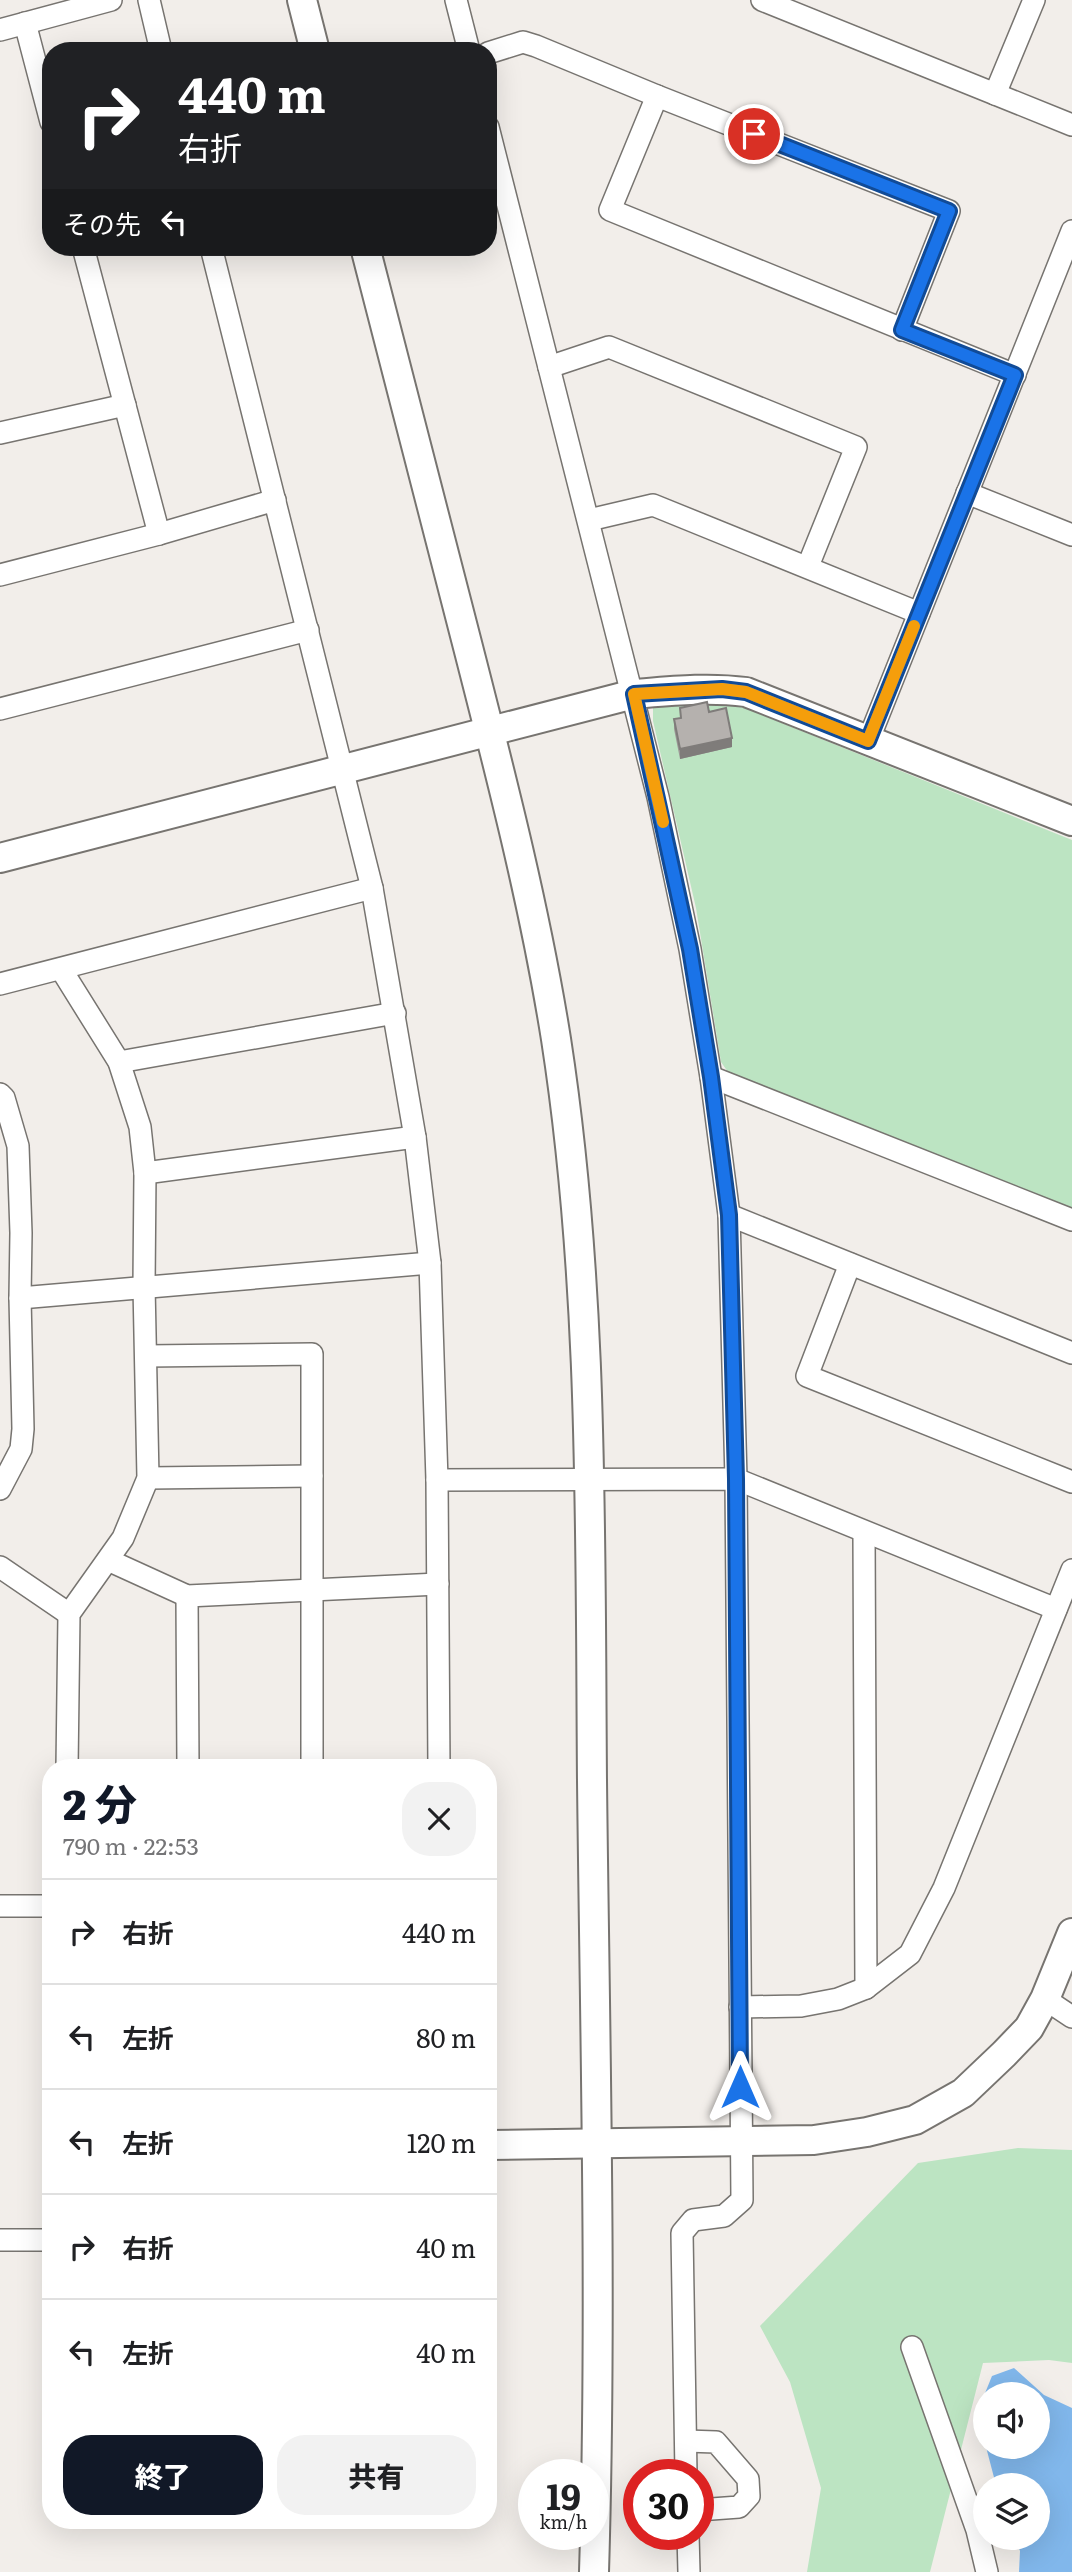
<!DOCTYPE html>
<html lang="ja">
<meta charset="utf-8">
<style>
body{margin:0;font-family:Literata,"Noto Sans JP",serif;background:#f2f2f2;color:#202124;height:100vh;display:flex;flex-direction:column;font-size:26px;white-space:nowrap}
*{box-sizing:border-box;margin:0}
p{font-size:23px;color:#757577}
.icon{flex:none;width:38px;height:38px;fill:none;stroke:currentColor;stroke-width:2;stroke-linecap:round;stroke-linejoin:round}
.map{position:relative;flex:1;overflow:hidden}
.details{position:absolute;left:42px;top:1759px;width:455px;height:770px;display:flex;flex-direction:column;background:#fff;border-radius:28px;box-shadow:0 7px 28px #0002}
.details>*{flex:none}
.top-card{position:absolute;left:42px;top:42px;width:455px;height:214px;border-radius:28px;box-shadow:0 7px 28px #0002;background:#202124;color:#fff;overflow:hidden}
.fabs{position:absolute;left:973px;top:2382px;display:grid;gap:14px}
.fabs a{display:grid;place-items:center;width:77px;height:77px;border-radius:50%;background:#fff;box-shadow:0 7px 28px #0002;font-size:35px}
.speed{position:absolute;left:518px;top:2459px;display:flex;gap:14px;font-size:35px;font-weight:700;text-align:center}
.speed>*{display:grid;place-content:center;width:91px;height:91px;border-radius:50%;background:#fff;box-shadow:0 7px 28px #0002;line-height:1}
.speed small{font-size:18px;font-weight:400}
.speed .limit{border:10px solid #d22;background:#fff;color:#111}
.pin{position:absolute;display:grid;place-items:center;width:60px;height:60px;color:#fff;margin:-30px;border:4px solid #fff;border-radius:50%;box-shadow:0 2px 7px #0007}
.me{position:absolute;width:77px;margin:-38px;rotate:0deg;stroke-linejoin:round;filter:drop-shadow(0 0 5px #0008)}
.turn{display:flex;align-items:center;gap:24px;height:147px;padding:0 21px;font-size:32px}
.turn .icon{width:91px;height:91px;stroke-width:2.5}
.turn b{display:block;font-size:49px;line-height:60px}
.then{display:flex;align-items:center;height:66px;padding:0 21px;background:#0003;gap:14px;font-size:26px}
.round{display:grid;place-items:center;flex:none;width:74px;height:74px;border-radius:28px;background:#f2f2f2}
.head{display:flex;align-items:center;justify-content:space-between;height:119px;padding:0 21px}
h1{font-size:42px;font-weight:800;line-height:52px;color:#111827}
.action{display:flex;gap:14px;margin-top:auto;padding:14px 21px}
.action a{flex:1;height:80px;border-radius:28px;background:#111827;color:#fff;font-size:28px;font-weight:800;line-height:80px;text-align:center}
.action a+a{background:#f2f2f2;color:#202124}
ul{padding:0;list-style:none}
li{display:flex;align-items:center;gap:21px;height:105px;padding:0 21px;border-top:2px solid #e0e0e0}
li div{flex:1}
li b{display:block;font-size:26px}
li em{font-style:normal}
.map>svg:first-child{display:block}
.green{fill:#bce4c2}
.water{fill:#81b7eb}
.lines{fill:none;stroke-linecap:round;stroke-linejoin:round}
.street-casing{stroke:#777470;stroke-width:24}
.secondary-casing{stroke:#777470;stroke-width:32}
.street{stroke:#fff;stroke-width:21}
.secondary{stroke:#fff;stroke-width:28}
.wall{fill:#9c9896}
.shaded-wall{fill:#7f7c7a}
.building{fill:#b5b1ae;stroke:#7f7c7a;stroke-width:2}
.route-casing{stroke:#114b97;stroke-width:18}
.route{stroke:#1a73e8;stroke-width:12}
.slow{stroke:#f59e0b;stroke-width:12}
</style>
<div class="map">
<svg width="1072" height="2572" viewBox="0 0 1072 2572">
<rect width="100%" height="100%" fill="#f2eeea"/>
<g class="green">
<polygon points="692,701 742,707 1072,840 1072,1210 730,1075 721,1062 696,908 653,721 653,708"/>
<polygon points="1018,2148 1072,2150 1072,2363 1049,2360 983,2363 930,2572 807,2572 821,2488 790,2382 760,2326 918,2163"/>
</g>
<polygon class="water" points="1014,2368 1044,2395 1072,2408 1072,2572 1019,2572 1020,2551 1015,2538 1038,2538 1038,2485 996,2485 986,2447 1038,2446 1038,2394 985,2394 985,2438 981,2403 992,2376"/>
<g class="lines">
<defs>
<g id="street">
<polyline points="149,0 161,51"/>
<polyline points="456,0 469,51"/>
<polyline points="762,0 1072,125"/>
<polyline points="25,23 51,122"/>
<polyline points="0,30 111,0"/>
<polyline points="488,53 523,42 536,46 657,96 949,211 902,330"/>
<polyline points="995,94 1034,0"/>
<polyline points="657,96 610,210 1015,375"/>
<polyline points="488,127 658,797 690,949 711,1077 729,1215 736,1479 742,2200 724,2216 693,2220 682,2233 686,2474"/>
<polyline points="83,247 159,534"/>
<polyline points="211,247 372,888 415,1137 430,1263 437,1480 439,1768"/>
<polyline points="549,367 609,347 856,447 808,566"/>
<polyline points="0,433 125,405"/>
<polyline points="967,493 1072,535"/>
<polyline points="589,520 653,505 919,613"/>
<polyline points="0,575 159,534 275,500"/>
<polyline points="0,709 308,630"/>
<polyline points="868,741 1072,231"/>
<polyline points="61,969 119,1062 140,1127 145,1173 144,1286 148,1478 123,1538 69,1614 67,1768"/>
<polyline points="0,984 372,888"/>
<polyline points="119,1062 395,1013"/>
<polyline points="711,1077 1072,1220"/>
<polyline points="0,1094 4,1098 18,1146 21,1233 20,1298 23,1429 21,1449 0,1489"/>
<polyline points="145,1173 415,1137"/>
<polyline points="729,1215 1072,1353"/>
<polyline points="850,1264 807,1376 1072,1482"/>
<polyline points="20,1298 430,1263"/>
<polyline points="146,1356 312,1354 312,1768"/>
<polyline points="148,1478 312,1476"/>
<polyline points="437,1480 736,1479 1056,1609"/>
<polyline points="864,1533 866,1988"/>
<polyline points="108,1560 187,1596 438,1584"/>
<polyline points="0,1567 69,1614"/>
<polyline points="187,1596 188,1768"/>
<polyline points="0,1906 51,1906"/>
<polyline points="1045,1999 1072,2017"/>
<polyline points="740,2007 801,2006 838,1999 866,1988 910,1954 944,1888 1072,1570"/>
<polyline points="0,2240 51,2240"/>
<polyline points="912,2347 977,2530 987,2572"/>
<polyline points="686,2441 716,2442 748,2479 749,2496 739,2507 698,2510"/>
<polyline points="688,2534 689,2572"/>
</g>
<g id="secondary">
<polyline points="302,0 315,51"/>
<path d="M365,247C399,380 434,514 468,647C501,776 535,907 556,1039C594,1284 590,1533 592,1781C595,2044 602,2309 594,2572"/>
<path d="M0,858L634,694C671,691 708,687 746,692L1072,821"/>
<polyline points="488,2145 814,2140 867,2132 915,2120 963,2093 1004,2054 1029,2028 1045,1999 1072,1933"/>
</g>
</defs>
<use href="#street" class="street-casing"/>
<use href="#secondary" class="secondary-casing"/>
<use href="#street" class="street"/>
<use href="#secondary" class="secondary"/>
</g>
<polygon class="wall" points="680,708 709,712 732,747 680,759 674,729 674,719 680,718"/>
<polygon class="shaded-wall" points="732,738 732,747 680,759 680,749"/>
<polygon class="building" points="707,702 709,712 726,708 732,738 680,749 674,719 681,718 680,708"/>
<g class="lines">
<defs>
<polyline id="route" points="740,2087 736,1479 729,1215 711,1077 690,949 634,694 722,689 746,692 868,741 1015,375 902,330 949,211 754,134"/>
</defs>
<use href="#route" class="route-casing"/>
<use href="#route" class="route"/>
<polyline class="slow" points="663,822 634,694 722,689 746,692 868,741 914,626"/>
</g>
</svg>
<div class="fabs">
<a><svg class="icon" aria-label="sound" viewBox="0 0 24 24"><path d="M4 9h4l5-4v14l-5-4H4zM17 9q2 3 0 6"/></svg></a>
<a><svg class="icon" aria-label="layers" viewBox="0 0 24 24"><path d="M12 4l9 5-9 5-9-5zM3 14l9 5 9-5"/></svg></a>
</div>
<div class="speed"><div>19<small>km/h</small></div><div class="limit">30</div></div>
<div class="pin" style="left:754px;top:134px;background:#d93025"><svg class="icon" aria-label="arrive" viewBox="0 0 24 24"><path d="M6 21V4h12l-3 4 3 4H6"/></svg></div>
<svg class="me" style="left:740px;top:2087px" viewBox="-20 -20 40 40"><path d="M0-17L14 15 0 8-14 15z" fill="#1a73e8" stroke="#fff" stroke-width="4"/></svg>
<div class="top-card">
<div class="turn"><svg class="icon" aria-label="right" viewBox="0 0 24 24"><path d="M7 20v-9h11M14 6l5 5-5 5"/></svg><div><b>440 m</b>右折</div></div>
<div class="then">その先<svg class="icon" aria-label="left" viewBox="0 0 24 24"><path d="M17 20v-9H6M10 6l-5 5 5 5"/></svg></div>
</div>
<section class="details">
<div class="head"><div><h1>2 分</h1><p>790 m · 22:53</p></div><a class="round"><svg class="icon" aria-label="close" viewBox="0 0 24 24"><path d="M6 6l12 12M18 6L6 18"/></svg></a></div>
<ul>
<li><svg class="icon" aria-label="right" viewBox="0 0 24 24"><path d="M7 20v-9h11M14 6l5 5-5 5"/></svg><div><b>右折</b></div><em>440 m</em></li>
<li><svg class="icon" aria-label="left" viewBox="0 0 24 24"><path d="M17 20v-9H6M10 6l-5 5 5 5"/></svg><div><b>左折</b></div><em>80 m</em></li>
<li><svg class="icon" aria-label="left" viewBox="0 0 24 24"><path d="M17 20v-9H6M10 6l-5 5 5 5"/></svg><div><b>左折</b></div><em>120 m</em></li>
<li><svg class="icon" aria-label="right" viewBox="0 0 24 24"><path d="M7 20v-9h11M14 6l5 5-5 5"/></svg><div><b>右折</b></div><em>40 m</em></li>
<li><svg class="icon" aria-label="left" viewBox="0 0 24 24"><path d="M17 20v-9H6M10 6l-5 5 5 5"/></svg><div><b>左折</b></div><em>40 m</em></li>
</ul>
<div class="action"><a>終了</a><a>共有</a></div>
</section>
</div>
